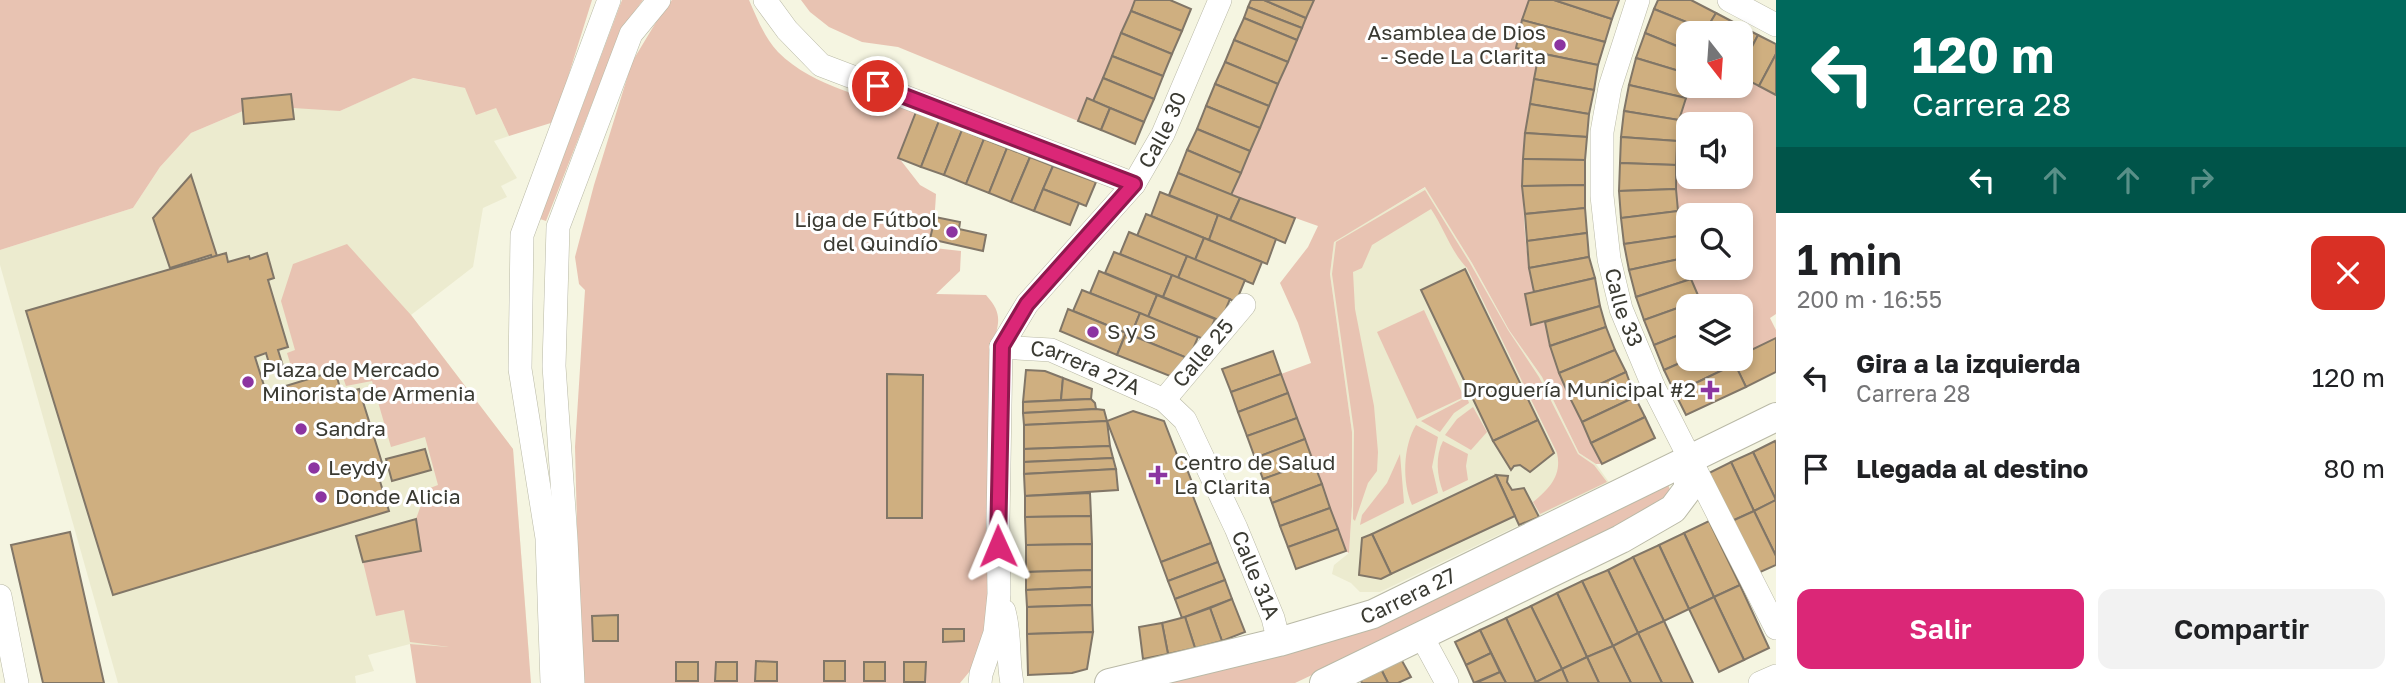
<!DOCTYPE html>
<html lang="es">
<meta charset="utf-8">
<style>
body{margin:0;font-family:"Golos Text",sans-serif;background:#f2f2f2;color:#202124;height:100vh;display:flex;flex-direction:column;font-size:26px;white-space:nowrap}
*{box-sizing:border-box;margin:0}
p{font-size:23px;color:#757577}
.icon{flex:none;width:38px;height:38px;fill:none;stroke:currentColor;stroke-width:2;stroke-linecap:round;stroke-linejoin:round}
.map{position:relative;flex:1;overflow:hidden}
.sheet{display:flex;flex-direction:column;background:#fff;width:630px}
.sheet>*{flex:none}
.banner{background:#00695c;color:#fff;overflow:hidden}
.needle{width:46px;rotate:163deg}
.fabs{position:absolute;left:1676px;top:21px;display:grid;gap:14px}
.fabs a{display:grid;place-items:center;width:77px;height:77px;border-radius:14px;background:#fff;box-shadow:0 4px 10px #0003;font-size:35px}
.pin{position:absolute;display:grid;place-items:center;width:60px;height:60px;color:#fff;margin:-30px;border:4px solid #fff;border-radius:50%;box-shadow:0 2px 7px #0007}
.me{position:absolute;width:77px;margin:-38px;rotate:359deg;stroke-linejoin:round;filter:drop-shadow(0 0 5px #0008)}
.turn{display:flex;align-items:center;gap:24px;height:147px;padding:0 21px;font-size:32px}
.turn .icon{width:91px;height:91px;stroke-width:2.5}
.turn b{display:block;font-size:49px;line-height:60px}
.lanes{display:flex;align-items:center;height:66px;padding:0 21px;background:#0003;justify-content:center;gap:35px;direction:ltr}
.lanes .off{opacity:.35}
.round{display:grid;place-items:center;flex:none;width:74px;height:74px;border-radius:14px;background:#f2f2f2}
.head{display:flex;align-items:center;justify-content:space-between;height:119px;padding:0 21px}
h1{font-size:42px;font-weight:600;line-height:52px}
.action{display:flex;gap:14px;margin-top:auto;padding:14px 21px}
.action a{flex:1;height:80px;border-radius:14px;background:#db2777;color:#fff;font-size:28px;font-weight:600;line-height:80px;text-align:center}
.action a+a{background:#f2f2f2;color:#202124}
ul{padding:0;list-style:none}
li{display:flex;align-items:center;gap:21px;height:91px;padding:0 21px}
li div{flex:1}
li b{display:block;font-size:26px}
li em{font-style:normal}
main{display:flex;flex:1;min-height:0}
.map>svg:first-child{display:block}
.built{fill:#ecebcf}
.green{fill:#e8c3b2;fill-rule:evenodd}
.building{fill:#cfaf80;stroke:#817667;stroke-width:2}
.lines{fill:none;stroke-linecap:round;stroke-linejoin:round}
.minor-casing{stroke:#b9b9a6;stroke-width:24}
.tertiary-casing{stroke:#b9b9a6;stroke-width:30}
.minor{stroke:#fff;stroke-width:23}
.tertiary{stroke:#fff;stroke-width:28}
.route-casing{stroke:#8e194d;stroke-width:18}
.route{stroke:#db2777;stroke-width:12}
.poi-dot{fill:#8c34a1;stroke:#fff;stroke-width:2.5}
.labels{text-anchor:middle;stroke-width:6;stroke-linejoin:round;paint-order:stroke}
.poi-label{font-size:21px;fill:#3a3a32;stroke:#fff;text-anchor:start}
.street-label{font-size:21px;fill:#3a3a32;stroke:#fff}
</style>
<main>
<div class="map">
<svg width="1776" height="683" viewBox="0 0 1776 683">
<rect width="100%" height="100%" fill="#f5f5e1"/>
<g class="built">
<polygon points="412,78 465,88 496,108 509,136 494,141 517,178 501,186 507,197 483,208 473,267 411,315 513,449 529,655 410,644 368,655 374,671 355,676 356,683 118,683 0,265 0,250 133,208 160,167 191,133 243,111 242,99 291,94 340,111"/>
<polygon points="1426,187 1472,263 1509,330 1542,377 1579,453 1596,464 1609,482 1380,592 1360,592 1351,583 1332,574 1334,565 1349,553 1352,506 1352,432 1330,274 1334,241"/>
</g>
<g class="green">
<polygon points="0,0 592,0 554,122 509,136 496,108 476,115 465,88 413,78 340,111 293,108 291,94 242,99 243,111 191,133 160,167 133,208 0,250"/>
<polygon points="622,0 643,0 621,30 546,221 540,219"/>
<path d="M672,0H749C757,18 764,37 778,52C814,88 870,98 916,112L899,158L920,185L936,194C935,212 934,231 925,247L961,251L960,271L936,294L986,295C1003,314 999,322 993,345L990,621L980,659L960,683H581L575,447L585,290L579,284L575,257L594,185L632,62L664,9Z"/>
<polygon points="801,0 1135,0 1093,101 1087,98 1078,121 898,47 862,42 829,27 810,12"/>
<path d="M1314,0H1529L1522,20L1517,47L1539,53C1523,133 1516,212 1534,292L1525,294L1531,325L1545,322L1559,373L1602,464H1596L1579,453L1542,377L1509,330L1472,263L1425,187L1334,242L1330,274L1352,432V506L1349,553L1346,551L1281,374L1311,363L1298,323L1280,283L1308,247L1318,226L1231,195Z"/>
<path d="M1741,77L1776,95V314L1770,318L1776,330V338L1741,355V306H1702L1684,258L1679,236L1676,189L1679,120L1690,86H1741ZM1689,124H1741V177H1689ZM1689,215H1741V268H1689Z"/>
<path d="M1425,190L1470,263L1508,330L1539,377L1578,454L1594,465L1607,482L1540,514L1533,502C1550,488 1562,475 1557,453L1467,268C1451,252 1444,228 1431,209L1372,245L1362,268L1353,272L1355,309L1374,406L1378,452L1377,471L1368,483L1355,521L1353,519L1354,431L1332,274L1336,242Z"/>
<polygon points="347,244 411,315 513,449 531,683 416,683 410,644 449,647 410,642 404,610 376,616 363,562 421,551 416,519 421,505 417,493 438,485 425,437 391,447 372,381 346,386 339,366 294,376 287,353 295,350 281,301 293,264"/>
<polygon points="1424,310 1464,397 1417,419 1377,332"/>
<polygon points="1467,397 1469,403 1454,413 1440,432 1421,421"/>
<polygon points="1473,407 1487,432 1471,450 1445,435 1457,419"/>
<path d="M1416,425L1438,437L1432,467L1438,493L1412,505C1402,482 1403,446 1416,425Z"/>
<path d="M1443,441L1468,454L1466,466L1468,480L1443,492C1437,476 1435,456 1443,441Z"/>
<polygon points="1400,454 1404,503 1360,525 1362,515 1387,483"/>
<polygon points="1668,484 1671,493 1651,515 1295,683 1161,683 1346,637"/>
</g>
<g class="building">
<polygon points="1135,0 1170,0 1191,9 1182,31 1131,11"/>
<polygon points="1251,0 1264,0 1306,18 1302,28 1248,7"/>
<polygon points="1264,0 1314,0 1306,18"/>
<polygon points="1529,0 1554,0 1612,19 1605,42 1522,20"/>
<polygon points="1554,0 1619,0 1612,19"/>
<polygon points="1658,0 1691,0 1716,13 1706,30 1654,9"/>
<polygon points="1248,7 1302,28 1297,40 1244,18"/>
<polygon points="1654,9 1706,30 1704,33 1689,33 1689,51 1645,33"/>
<polygon points="1131,11 1182,31 1172,54 1121,33"/>
<polygon points="1716,13 1737,24 1732,33 1704,33"/>
<polygon points="1244,18 1297,40 1288,62 1234,40"/>
<polygon points="1522,20 1605,42 1598,65 1516,48"/>
<polygon points="1737,24 1758,35 1741,68 1741,33 1732,33"/>
<polygon points="1121,33 1172,54 1163,76 1112,56"/>
<polygon points="1645,33 1689,51 1689,74 1636,58"/>
<polygon points="1758,35 1776,44 1776,54 1759,86 1741,77 1741,68"/>
<polygon points="1234,40 1288,62 1278,84 1225,62"/>
<polygon points="1539,53 1598,65 1594,90 1534,79"/>
<polygon points="1776,54 1776,95 1759,86"/>
<polygon points="1112,56 1163,76 1154,99 1103,78"/>
<polygon points="1636,58 1689,74 1690,86 1686,98 1629,85"/>
<polygon points="1225,62 1278,84 1269,106 1215,84"/>
<polygon points="1103,78 1154,99 1144,122 1093,101"/>
<polygon points="1534,79 1594,90 1589,114 1530,104"/>
<polygon points="1215,84 1269,106 1260,128 1206,106"/>
<polygon points="1629,85 1686,98 1679,120 1624,111"/>
<polygon points="291,94 294,119 244,124 242,99"/>
<polygon points="1087,98 1110,108 1101,130 1078,121"/>
<polygon points="1530,104 1589,114 1587,137 1525,133"/>
<polygon points="1206,106 1260,128 1250,151 1197,129"/>
<polygon points="1110,108 1144,122 1135,144 1101,130"/>
<polygon points="1624,111 1679,120 1677,141 1621,137"/>
<polygon points="916,112 939,121 921,167 898,158"/>
<polygon points="939,121 962,130 944,175 921,167"/>
<polygon points="1197,129 1250,151 1241,173 1187,150"/>
<polygon points="962,130 984,139 966,184 944,175"/>
<polygon points="1525,133 1587,137 1585,160 1523,159"/>
<polygon points="1621,137 1677,141 1676,165 1620,163"/>
<polygon points="984,139 1007,148 989,193 966,184"/>
<polygon points="1007,148 1030,157 1011,202 989,193"/>
<polygon points="1187,150 1241,173 1231,195 1178,173"/>
<polygon points="1030,157 1053,166 1034,211 1011,202"/>
<polygon points="1523,159 1585,160 1585,185 1522,186"/>
<polygon points="1620,163 1676,165 1676,189 1619,191"/>
<polygon points="1053,166 1096,182 1086,206 1043,189"/>
<polygon points="1178,173 1240,198 1230,220 1169,195"/>
<polygon points="191,175 217,256 212,258 211,255 170,268 153,218"/>
<polygon points="1585,185 1585,208 1525,214 1522,186"/>
<polygon points="1043,189 1079,203 1070,225 1034,211"/>
<polygon points="1676,189 1678,211 1621,218 1619,191"/>
<polygon points="1160,192 1218,215 1209,240 1151,216"/>
<polygon points="1240,198 1295,218 1285,243 1230,220"/>
<polygon points="1585,208 1587,233 1527,241 1525,214"/>
<polygon points="1678,211 1679,236 1624,244 1621,218"/>
<polygon points="1146,214 1204,238 1195,260 1137,236"/>
<polygon points="1218,215 1276,239 1267,264 1209,240"/>
<polygon points="935,217 960,222 959,229 986,235 983,251 930,239"/>
<polygon points="1129,232 1187,256 1178,278 1120,254"/>
<polygon points="1587,233 1589,257 1529,268 1527,241"/>
<polygon points="1679,236 1684,258 1629,270 1624,244"/>
<polygon points="1204,238 1262,262 1253,284 1195,260"/>
<polygon points="1114,252 1172,275 1163,297 1105,273"/>
<polygon points="226,253 228,262 249,256 250,259 267,253 274,278 268,280 288,347 278,350 283,366 271,370 266,353 255,357 266,392 335,371 342,394 359,389 383,466 376,468 389,511 113,595 26,311"/>
<polygon points="1187,256 1245,280 1236,302 1178,278"/>
<polygon points="1589,257 1595,278 1534,292 1529,268"/>
<polygon points="1684,258 1691,279 1636,297 1629,270"/>
<polygon points="1465,269 1538,420 1493,441 1421,290"/>
<polygon points="1099,271 1157,295 1148,317 1090,293"/>
<polygon points="1172,275 1230,299 1221,321 1163,297"/>
<polygon points="1595,278 1600,306 1531,325 1525,294"/>
<polygon points="1691,279 1700,300 1644,320 1636,297"/>
<polygon points="1082,290 1140,313 1131,335 1073,311"/>
<polygon points="1157,295 1215,319 1206,340 1148,317"/>
<polygon points="1700,300 1702,306 1689,306 1689,331 1654,345 1644,320"/>
<polygon points="1600,306 1606,327 1550,346 1545,322"/>
<polygon points="1068,309 1126,333 1117,355 1060,331"/>
<polygon points="1140,313 1198,337 1189,359 1131,335"/>
<polygon points="1606,327 1615,350 1559,373 1550,346"/>
<polygon points="1689,331 1689,359 1664,370 1654,345"/>
<polygon points="1126,333 1185,357 1175,378 1117,355"/>
<polygon points="1776,338 1776,372 1746,387 1732,359 1741,359 1741,355"/>
<polygon points="1615,350 1626,372 1570,398 1559,373"/>
<polygon points="1273,351 1281,374 1231,392 1222,369"/>
<polygon points="1689,359 1725,359 1729,367 1675,393 1664,370"/>
<polygon points="1735,364 1746,387 1686,415 1675,393"/>
<polygon points="1026,370 1045,371 1063,378 1061,400 1023,402"/>
<polygon points="1626,372 1635,397 1582,422 1570,398"/>
<polygon points="887,374 923,375 922,518 887,518"/>
<polygon points="1281,374 1288,393 1238,412 1231,392"/>
<polygon points="1063,378 1092,389 1091,399 1061,400"/>
<polygon points="1288,393 1297,418 1247,436 1238,412"/>
<polygon points="1635,397 1645,417 1591,443 1582,422"/>
<polygon points="1091,399 1095,403 1096,409 1023,413 1023,402"/>
<polygon points="1096,409 1104,410 1107,421 1024,425 1023,413"/>
<polygon points="1133,411 1164,421 1179,460 1183,459 1195,490 1191,491 1211,543 1161,562 1107,421"/>
<polygon points="1645,417 1655,438 1602,464 1591,443"/>
<polygon points="1297,418 1305,439 1255,458 1247,436"/>
<polygon points="1538,420 1554,453 1530,472 1520,465 1514,466 1511,470 1493,441"/>
<polygon points="1107,421 1110,446 1024,449 1024,425"/>
<polygon points="1305,439 1313,461 1263,479 1255,458"/>
<polygon points="1775,441 1776,444 1776,500 1753,452"/>
<polygon points="1110,446 1113,458 1024,462 1024,449"/>
<polygon points="425,449 431,470 392,481 386,459"/>
<polygon points="1753,452 1776,500 1754,511 1731,462"/>
<polygon points="1113,458 1116,469 1024,474 1024,462"/>
<polygon points="1313,461 1322,484 1272,503 1263,479"/>
<polygon points="1731,462 1754,511 1732,521 1709,473"/>
<polygon points="1116,469 1118,490 1025,496 1024,474"/>
<polygon points="1496,475 1508,476 1507,482 1512,490 1524,488 1539,517 1519,525"/>
<polygon points="1496,475 1515,516 1391,574 1372,534"/>
<polygon points="1322,484 1330,508 1280,526 1272,503"/>
<polygon points="1090,493 1091,516 1025,517 1025,496"/>
<polygon points="1776,500 1776,556 1754,511"/>
<polygon points="1330,508 1338,529 1288,547 1280,526"/>
<polygon points="1754,511 1776,556 1776,565 1758,573 1732,521"/>
<polygon points="1091,516 1092,544 1026,545 1025,517"/>
<polygon points="416,519 421,551 363,562 356,536"/>
<polygon points="1709,521 1740,585 1714,597 1684,533"/>
<polygon points="1338,529 1346,551 1296,569 1288,547"/>
<polygon points="70,532 104,683 43,683 11,545"/>
<polygon points="1684,533 1714,597 1689,609 1659,545"/>
<polygon points="1372,534 1391,574 1381,579 1359,575 1362,538"/>
<polygon points="1211,543 1218,562 1168,581 1161,562"/>
<polygon points="1092,544 1092,570 1026,572 1026,545"/>
<polygon points="1659,545 1689,609 1664,621 1633,557"/>
<polygon points="1633,557 1664,621 1638,633 1608,570"/>
<polygon points="1218,562 1225,580 1175,599 1168,581"/>
<polygon points="1092,570 1092,587 1026,590 1026,572"/>
<polygon points="1608,570 1638,633 1613,646 1582,581"/>
<polygon points="1225,580 1232,599 1182,618 1175,599"/>
<polygon points="1582,581 1613,646 1587,657 1557,593"/>
<polygon points="1740,585 1769,648 1744,660 1714,597"/>
<polygon points="1092,587 1092,605 1027,607 1026,590"/>
<polygon points="1557,593 1587,657 1562,669 1531,606"/>
<polygon points="1714,597 1744,660 1719,672 1689,609"/>
<polygon points="1232,599 1245,632 1222,641 1210,608"/>
<polygon points="1092,605 1093,632 1027,634 1027,607"/>
<polygon points="1531,606 1562,669 1536,682 1506,618"/>
<polygon points="1210,608 1222,641 1195,648 1185,617"/>
<polygon points="618,615 618,641 593,641 592,616"/>
<polygon points="1185,617 1195,648 1168,654 1162,623"/>
<polygon points="1506,618 1536,682 1533,683 1506,683 1480,630"/>
<polygon points="1664,621 1693,683 1662,683 1638,633"/>
<polygon points="1162,623 1168,654 1143,659 1139,627"/>
<polygon points="943,629 964,629 964,641 943,642"/>
<polygon points="1480,630 1491,653 1466,665 1455,642"/>
<polygon points="1093,632 1087,669 1072,673 1028,675 1027,634"/>
<polygon points="1638,633 1662,683 1631,683 1613,646"/>
<polygon points="1613,646 1631,683 1599,683 1587,657"/>
<polygon points="1491,653 1500,672 1474,683 1466,665"/>
<polygon points="1587,657 1599,683 1568,683 1562,669"/>
<polygon points="1401,659 1411,677 1398,683 1388,683 1381,669"/>
<polygon points="756,661 777,662 777,681 755,681"/>
<rect x="824" y="661" width="21" height="20"/>
<rect x="676" y="662" width="22" height="19"/>
<polygon points="716,662 737,662 737,681 715,681"/>
<rect x="864" y="662" width="21" height="19"/>
<polygon points="904,662 926,662 925,682 904,682"/>
<polygon points="1381,669 1388,683 1362,683 1360,679"/>
<polygon points="1562,669 1568,683 1537,683 1536,682"/>
<polygon points="1500,672 1506,683 1476,683"/>
</g>
<g class="lines">
<defs>
<g id="minor">
<polyline points="765,0 787,30 821,65 1134,184"/>
<path id="s1" d="M1638,0L1610,87L1602,132V196L1609,259L1621,309L1654,388L1776,628"/>
<polyline points="1729,0 1776,25"/>
<path id="s2" d="M1001,347L1051,350L1164,400L1185,420L1236,528L1273,618L1279,642"/>
<path id="s3" d="M1164,400L1244,305"/>
<polyline points="0,596 17,683"/>
<path d="M1004,611C1011,637 1007,658 1012,683"/>
<polyline points="1421,635 1447,683"/>
<polyline points="552,683 547,538 520,369 522,235 609,0"/>
<polyline points="573,683 566,539 554,366 558,227 631,34 659,0"/>
<path id="s4" d="M980,683L981,674L995,633L999,594L998,521L1001,347L1027,304L1134,184L1163,134L1220,0"/>
<polyline points="1760,683 1776,676"/>
</g>
<g id="tertiary">
<path id="s5" d="M1109,683L1279,642L1373,614L1776,417"/>
<polyline points="1324,683 1621,539 1673,509 1688,489 1688,459"/>
</g>
</defs>
<use href="#minor" class="minor-casing"/>
<use href="#tertiary" class="tertiary-casing"/>
<use href="#minor" class="minor"/>
<use href="#tertiary" class="tertiary"/>
</g>
<g class="lines">
<defs>
<polyline id="route" points="878,86 1134,184 1027,304 1002,346 998,546"/>
</defs>
<use href="#route" class="route-casing"/>
<use href="#route" class="route"/>
</g>
<g class="poi-dot">
<circle cx="1560" cy="45" r="7"/>
<circle cx="952" cy="232" r="7"/>
<circle cx="1093" cy="332" r="7"/>
<circle cx="248" cy="382" r="7"/>
<path d="M1706.5 379.5h7v7h7v7h-7v7h-7v-7h-7v-7h7z"/>
<circle cx="301" cy="429" r="7"/>
<circle cx="314" cy="468" r="7"/>
<path d="M1154.5 464.5h7v7h7v7h-7v7h-7v-7h-7v-7h7z"/>
<circle cx="321" cy="497" r="7"/>
</g>
<g class="labels">
<g class="poi-label">
<text x="1546" y="40" text-anchor="end">Asamblea de Dios<tspan x="1546" dy="24">- Sede La Clarita</tspan></text>
<text x="938" y="227" text-anchor="end">Liga de Fútbol<tspan x="938" dy="24">del Quindío</tspan></text>
<text x="1107" y="339">S y S</text>
<text x="262" y="377">Plaza de Mercado<tspan x="262" dy="24">Minorista de Armenia</tspan></text>
<text x="1696" y="397" text-anchor="end">Droguería Municipal #2</text>
<text x="315" y="436">Sandra</text>
<text x="1174" y="470">Centro de Salud<tspan x="1174" dy="24">La Clarita</tspan></text>
<text x="328" y="475">Leydy</text>
<text x="335" y="504">Donde Alicia</text>
</g>
<g class="street-label">
<text dy="7" stroke="none"><textPath href="#s4" startOffset="611">Calle 30</textPath></text>
<text dy="7" stroke="none"><textPath href="#s1" startOffset="315">Calle 33</textPath></text>
<text dy="7" stroke="none"><textPath href="#s3" startOffset="61">Calle 25</textPath></text>
<text dy="7" stroke="none"><textPath href="#s2" startOffset="88">Carrera 27A</textPath></text>
<text dy="7" stroke="none"><textPath href="#s2" startOffset="373">Calle 31A</textPath></text>
<text dy="7" stroke="none"><textPath href="#s5" startOffset="312">Carrera 27</textPath></text>
</g>
</g>
</svg>
<div class="fabs">
<a><svg class="needle" viewBox="-14 -14 28 28"><path d="M0-13l5 13h-10z" fill="#e53935"/><path d="M0 13l5-13h-10z" fill="#757577"/></svg></a>
<a><svg class="icon" aria-label="sound" viewBox="0 0 24 24"><path d="M4 9h4l5-4v14l-5-4H4zM17 9q2 3 0 6"/></svg></a>
<a><svg class="icon" aria-label="search" viewBox="0 0 24 24"><circle cx="10" cy="10" r="6"/><path d="M15 15l6 6"/></svg></a>
<a><svg class="icon" aria-label="layers" viewBox="0 0 24 24"><path d="M12 4l9 5-9 5-9-5zM3 14l9 5 9-5"/></svg></a>
</div>
<div class="pin" style="left:878px;top:86px;background:#d93025"><svg class="icon" aria-label="arrive" viewBox="0 0 24 24"><path d="M6 21V4h12l-3 4 3 4H6"/></svg></div>
<svg class="me" style="left:998px;top:546px" viewBox="-20 -20 40 40"><path d="M0-17L14 15 0 8-14 15z" fill="#db2777" stroke="#fff" stroke-width="4"/></svg>
</div>
<section class="sheet">
<div class="banner">
<div class="turn"><svg class="icon" aria-label="left" viewBox="0 0 24 24"><path d="M17 20v-9H6M10 6l-5 5 5 5"/></svg><div><b>120 m</b>Carrera 28</div></div>
<div class="lanes"><svg class="icon" aria-label="left" viewBox="0 0 24 24"><path d="M17 20v-9H6M10 6l-5 5 5 5"/></svg><svg class="icon off" aria-label="ahead" viewBox="0 0 24 24"><path d="M12 20V5M6 11l6-6 6 6"/></svg><svg class="icon off" aria-label="ahead" viewBox="0 0 24 24"><path d="M12 20V5M6 11l6-6 6 6"/></svg><svg class="icon off" aria-label="right" viewBox="0 0 24 24"><path d="M7 20v-9h11M14 6l5 5-5 5"/></svg></div>
</div>
<div class="head"><div><h1>1 min</h1><p>200 m · 16:55</p></div><a class="round" style="background:#d93025;color:#fff"><svg class="icon" aria-label="close" viewBox="0 0 24 24"><path d="M6 6l12 12M18 6L6 18"/></svg></a></div>
<ul>
<li><svg class="icon" aria-label="left" viewBox="0 0 24 24"><path d="M17 20v-9H6M10 6l-5 5 5 5"/></svg><div><b>Gira a la izquierda</b><p>Carrera 28</p></div><em>120 m</em></li>
<li><svg class="icon" aria-label="arrive" viewBox="0 0 24 24"><path d="M6 21V4h12l-3 4 3 4H6"/></svg><div><b>Llegada al destino</b></div><em>80 m</em></li>
</ul>
<div class="action"><a>Salir</a><a>Compartir</a></div>
</section>
</main>
